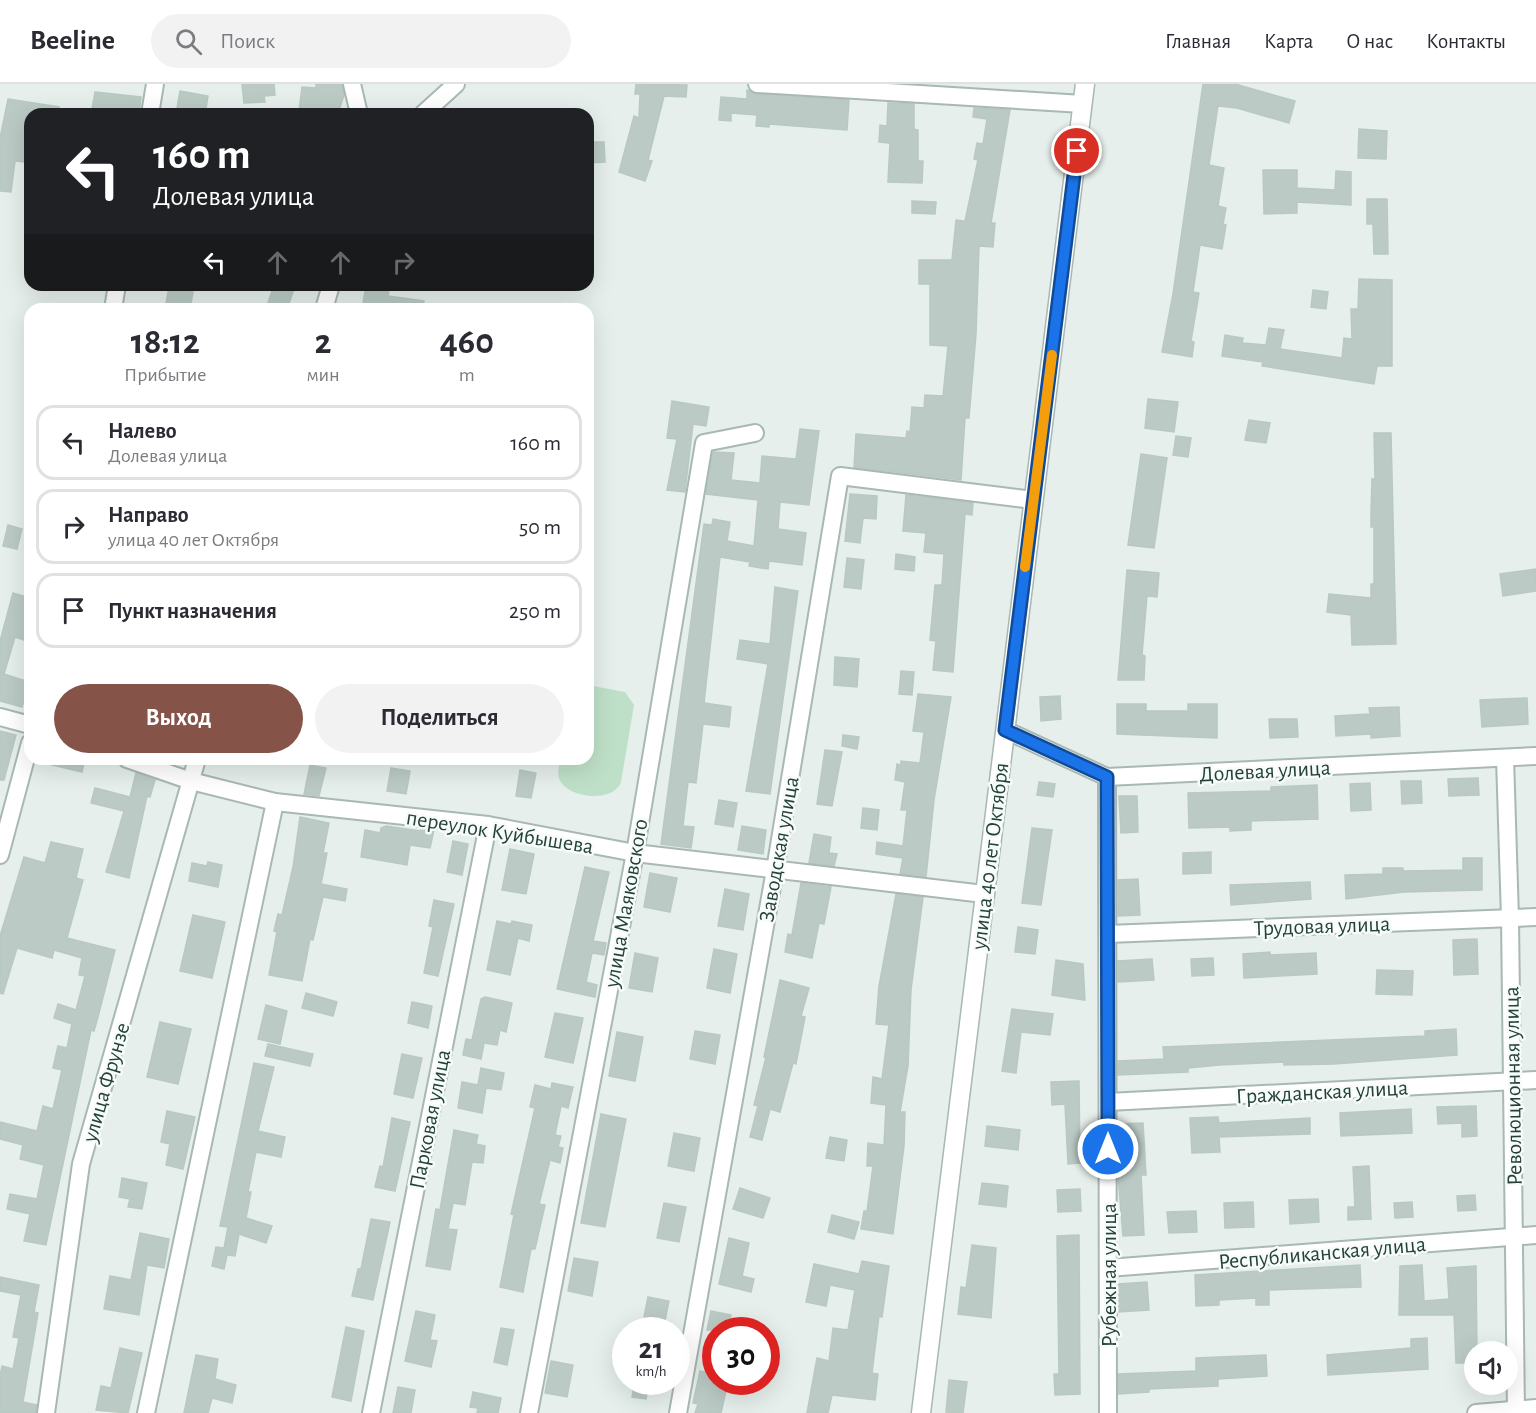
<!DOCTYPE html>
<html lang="ru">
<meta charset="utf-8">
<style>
body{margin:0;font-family:"Alegreya Sans",sans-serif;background:#f2f2f3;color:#2b2b33;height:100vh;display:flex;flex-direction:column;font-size:22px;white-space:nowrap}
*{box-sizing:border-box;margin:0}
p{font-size:20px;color:#7c7c81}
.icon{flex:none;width:33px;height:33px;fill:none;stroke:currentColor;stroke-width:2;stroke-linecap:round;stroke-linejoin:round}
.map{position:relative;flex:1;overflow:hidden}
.drawer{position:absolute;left:24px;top:219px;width:570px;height:462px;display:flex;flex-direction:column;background:#fff;border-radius:18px;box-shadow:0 6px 24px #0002}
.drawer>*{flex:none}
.hud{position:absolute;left:24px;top:24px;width:570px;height:183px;border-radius:18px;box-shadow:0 6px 24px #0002;background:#202124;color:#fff;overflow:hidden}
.fabs{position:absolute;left:1464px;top:1257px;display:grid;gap:12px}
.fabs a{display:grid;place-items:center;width:54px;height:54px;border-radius:50%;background:#fff;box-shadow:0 6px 24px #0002;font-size:30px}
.speed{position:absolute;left:612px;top:1233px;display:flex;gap:12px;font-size:30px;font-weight:700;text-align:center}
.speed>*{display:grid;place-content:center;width:78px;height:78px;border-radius:50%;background:#fff;box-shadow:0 6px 24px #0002;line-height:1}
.speed small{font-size:15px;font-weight:400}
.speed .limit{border:9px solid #d22;background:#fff;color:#111}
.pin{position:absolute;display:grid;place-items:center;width:51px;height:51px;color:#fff;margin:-26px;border:3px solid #fff;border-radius:50%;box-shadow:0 2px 6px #0007}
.me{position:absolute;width:66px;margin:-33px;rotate:0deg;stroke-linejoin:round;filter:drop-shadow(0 0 4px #0008)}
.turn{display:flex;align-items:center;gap:21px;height:126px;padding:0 30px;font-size:27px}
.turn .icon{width:78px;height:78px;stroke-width:2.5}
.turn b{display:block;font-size:42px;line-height:51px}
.lanes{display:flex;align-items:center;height:57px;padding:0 30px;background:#0003;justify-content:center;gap:30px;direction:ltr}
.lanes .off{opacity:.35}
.eta{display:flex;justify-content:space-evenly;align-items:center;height:102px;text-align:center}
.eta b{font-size:36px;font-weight:700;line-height:42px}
.action{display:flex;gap:12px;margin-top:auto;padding:12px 30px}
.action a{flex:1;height:69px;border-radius:36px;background:#855347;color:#fff;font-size:24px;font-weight:700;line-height:69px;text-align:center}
.action a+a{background:#f2f2f3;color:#2b2b33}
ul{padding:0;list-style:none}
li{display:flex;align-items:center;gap:18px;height:75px;margin:0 12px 9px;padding:0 18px;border:3px solid #e1e1e2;border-radius:18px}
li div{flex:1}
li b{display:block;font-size:22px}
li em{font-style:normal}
header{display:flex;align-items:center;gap:36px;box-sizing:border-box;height:84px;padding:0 30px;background:#fff;border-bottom:2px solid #e1e1e2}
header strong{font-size:28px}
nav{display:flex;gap:33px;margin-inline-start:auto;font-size:21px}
.search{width:420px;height:54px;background:#f2f2f3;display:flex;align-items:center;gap:15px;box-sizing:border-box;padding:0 21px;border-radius:33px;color:#7c7c81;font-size:22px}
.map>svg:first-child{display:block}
.green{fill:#bfe0c8}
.building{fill:#bbcac4;stroke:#b8c9c2;stroke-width:1.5}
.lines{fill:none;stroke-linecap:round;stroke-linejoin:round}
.minor-casing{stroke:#a8b8b2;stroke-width:20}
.tertiary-casing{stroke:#a8b8b2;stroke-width:21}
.minor{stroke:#fff;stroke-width:16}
.tertiary{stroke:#fff;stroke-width:18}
.route-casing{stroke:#114b97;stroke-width:15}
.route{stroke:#1a73e8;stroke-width:10}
.slow{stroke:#f59e0b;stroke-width:10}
.labels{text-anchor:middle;stroke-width:5;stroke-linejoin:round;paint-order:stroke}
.street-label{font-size:22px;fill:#24423a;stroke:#f7fbf9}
</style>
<header>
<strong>Beeline</strong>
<div class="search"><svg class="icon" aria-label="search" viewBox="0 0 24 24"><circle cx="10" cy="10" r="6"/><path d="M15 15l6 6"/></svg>Поиск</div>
<nav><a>Главная</a><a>Карта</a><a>О нас</a><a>Контакты</a></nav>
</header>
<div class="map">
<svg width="1536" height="1329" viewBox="0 0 1536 1329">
<rect width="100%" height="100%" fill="#e6efeb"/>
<path class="green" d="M588,601L625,608L634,621L621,698C613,720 565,714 559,694C557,688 559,681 561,675H588Z"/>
<g class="building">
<polygon points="242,0 274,0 275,11 264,12 265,18 244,19"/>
<polygon points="316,0 342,0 344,11 338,30 299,27 302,3 316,4"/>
<polygon points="636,0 687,1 686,13 664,12 648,76 652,77 645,97 619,88 634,32 639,34 640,10 635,10"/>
<polygon points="1203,0 1235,0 1295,17 1289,39 1237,24 1218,22 1209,81 1224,84 1218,122 1226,124 1223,140 1226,141 1222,165 1200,161 1193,208 1199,209 1191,257 1194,258 1192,273 1162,268 1173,210"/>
<polygon points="747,6 756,10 849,16 847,46 769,40 769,43 756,42 757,31 731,29 731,37 719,36 721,13 747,15"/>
<polygon points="180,7 208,12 205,30 176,30"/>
<polygon points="95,8 141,13 139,30 92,25"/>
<polygon points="8,15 59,23 58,30 30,30 24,78 15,77 11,108 0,107 0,54"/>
<polygon points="888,19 914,20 914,45 918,46 918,77 923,77 922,99 888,98 890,59 879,58 880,41 887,42"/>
<polygon points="974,24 1010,26 991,139 995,139 993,163 979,162 976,250 969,334 965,334 961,396 854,383 856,350 906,354 907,347 910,348 912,323 924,324 925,311 943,312 948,262 930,261 930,200 919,200 919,176 952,176 956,136 965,137 978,76 974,75 977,59 983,60 987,35 973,33"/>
<polygon points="1359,45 1387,47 1386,75 1358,74"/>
<polygon points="588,58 604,58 605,78 588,79"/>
<polygon points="1263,86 1297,86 1297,104 1335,106 1336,87 1351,88 1351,121 1297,118 1297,129 1264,130"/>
<polygon points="1367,115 1387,115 1388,170 1374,170 1373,140 1367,140"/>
<polygon points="912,117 936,118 935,130 912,129"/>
<polygon points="1359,195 1392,196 1392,282 1377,282 1374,300 1262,282 1263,278 1222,272 1225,251 1243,254 1242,259 1266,261 1269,244 1284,246 1280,265 1342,274 1344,254 1352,255 1351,225 1358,225"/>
<polygon points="274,201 294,205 287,225 266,225"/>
<polygon points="366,201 390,201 388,212 424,217 423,225 362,225"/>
<polygon points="169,203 193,208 190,225 165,225"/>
<polygon points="1313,206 1328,208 1326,225 1311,223"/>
<polygon points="1148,315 1178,318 1174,348 1145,344"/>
<polygon points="672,317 709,323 706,342 693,340 685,408 667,406 677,355 667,354"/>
<polygon points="1249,336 1270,339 1266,359 1245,356"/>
<polygon points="800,345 819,347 809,421 780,418 778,445 806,449 802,481 769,477 768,485 749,482 750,478 720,473 704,619 731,623 729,643 703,640 696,699 688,698 683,742 694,743 691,764 661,760 704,440 712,441 713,435 730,438 727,457 754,462 758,416 706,410 713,368 734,369 731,396 760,399 762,372 796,375"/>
<polygon points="1374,349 1391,349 1396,560 1352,561 1351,531 1327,528 1329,510 1371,514 1371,500 1374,500 1374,443 1371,443 1371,429 1372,395 1375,395"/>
<polygon points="1176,352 1191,354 1188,373 1173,371"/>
<polygon points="1141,370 1167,374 1154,464 1128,461"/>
<polygon points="850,410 877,412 876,435 863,434 860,459 845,457"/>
<polygon points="906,411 973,419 972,431 965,430 953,588 933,586 936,557 930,556 935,501 942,501 944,470 924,468 926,449 903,447"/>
<polygon points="8,441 22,445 17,465 3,462"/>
<polygon points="896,470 915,473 914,487 895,485"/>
<polygon points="847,474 864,476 861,505 844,503"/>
<polygon points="1536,485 1536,507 1503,512 1500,490"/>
<polygon points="1127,486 1159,489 1157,513 1147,512 1142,571 1145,572 1144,596 1118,596"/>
<polygon points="775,503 798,507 770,710 746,707 768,580 737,575 740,556 770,560"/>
<polygon points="13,509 30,514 30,536 24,556 15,553 4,590 29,598 22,623 0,617 0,557"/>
<polygon points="835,573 859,575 857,603 834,601"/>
<polygon points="901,587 914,588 912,611 899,610"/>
<polygon points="918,610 951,613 934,716 926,793 900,790 903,774 876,770 877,758 903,762 907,726 901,726 905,698 895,696 897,680 901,681 901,677 920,679 924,648 913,647"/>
<polygon points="1060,612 1061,635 1041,637 1040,613"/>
<polygon points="1527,614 1528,640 1482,643 1480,616"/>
<polygon points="1117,620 1146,620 1146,627 1188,627 1188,620 1217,620 1217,654 1117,650"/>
<polygon points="1399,623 1400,652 1371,654 1371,650 1336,652 1335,632 1370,630 1369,624"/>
<polygon points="1269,635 1297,635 1298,653 1270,654"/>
<polygon points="0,647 16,651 4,696 0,696"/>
<polygon points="843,651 859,653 857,665 842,662"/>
<polygon points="825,666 842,668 832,722 817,720"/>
<polygon points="48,675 85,675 82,688 48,680"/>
<polygon points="310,681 326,684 319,712 304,710"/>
<polygon points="391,684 410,687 406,710 387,707"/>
<polygon points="520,686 536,689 531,714 516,712"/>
<polygon points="136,689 155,696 150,713 147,712 129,794 106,788 124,727 91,719 95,704 130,713"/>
<polygon points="1478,694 1479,711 1449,712 1448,695"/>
<polygon points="1401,697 1421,697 1422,719 1402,720"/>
<polygon points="1039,698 1055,700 1053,713 1037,711"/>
<polygon points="1370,699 1371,726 1351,727 1350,700"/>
<polygon points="1317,701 1318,735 1251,737 1251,746 1230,747 1230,743 1189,744 1188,709 1271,707 1271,703"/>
<polygon points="1119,712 1137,712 1138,748 1121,749"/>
<polygon points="719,716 737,719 733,743 715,740"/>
<polygon points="863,724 879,726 877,746 861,744"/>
<polygon points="300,733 329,739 323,769 327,769 321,800 347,805 345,817 323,813 313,856 310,855 302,897 269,891 277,848 274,847 278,830 282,831 293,783"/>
<polygon points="386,742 420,747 421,744 434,746 430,764 410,761 407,781 361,773 365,746 380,749 381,744"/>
<polygon points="742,742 766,746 763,770 738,766"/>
<polygon points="1032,744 1052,746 1041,821 1022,819"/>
<polygon points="814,750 831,753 829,769 837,770 834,782 809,779"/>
<polygon points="453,757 468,760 462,791 447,788"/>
<polygon points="51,758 83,765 76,794 83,796 67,854 115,866 98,933 94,947 91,946 46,1161 24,1157 30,1130 7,1125 10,1110 37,1115 44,1081 20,1075 23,1061 0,1055 0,1038 37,1047 43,1022 53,1025 62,986 53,984 58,962 67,964 72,940 54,934 58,920 76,926 85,892 79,891 82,874 54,866 52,874 17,864 3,910 0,909 0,852 24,773 45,779"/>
<polygon points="510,765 534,770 526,810 502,806"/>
<polygon points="1211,768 1211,789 1183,790 1183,769"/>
<polygon points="1463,774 1482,774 1482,806 1404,808 1346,815 1345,791 1383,790 1383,784 1403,784 1403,787 1463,786"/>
<polygon points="208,778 222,781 218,803 189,797 192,779 207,782"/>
<polygon points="585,783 609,788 593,857 606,859 604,871 592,869 586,898 597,901 595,913 557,905"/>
<polygon points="650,789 677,794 670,828 644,823"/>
<polygon points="1138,795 1140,831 1118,832 1118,796"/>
<polygon points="1310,798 1311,815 1231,821 1230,801"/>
<polygon points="801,799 831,803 824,840 819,839 812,874 785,868 788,850 792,851"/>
<polygon points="725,805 749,810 743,846 718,842"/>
<polygon points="896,810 923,813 911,906 908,982 900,1028 905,1028 904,1062 893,1150 861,1145 864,1127 867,1127 873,1082 867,1082 868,1059 884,1061 886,1021 871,1019 873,993 882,995 889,941 876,940 879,902"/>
<polygon points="434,816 454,820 438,892 424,889 433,843 429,842"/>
<polygon points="193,831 225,838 212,894 180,887"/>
<polygon points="497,837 511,840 512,837 532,841 529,857 518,854 510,891 487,886"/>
<polygon points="1018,843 1038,846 1035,870 1015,868"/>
<polygon points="1477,855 1478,890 1454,891 1453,856"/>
<polygon points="714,865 737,870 730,909 707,904"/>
<polygon points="1270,868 1270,871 1316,869 1317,890 1244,894 1243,870"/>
<polygon points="635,869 658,874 652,908 629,904"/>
<polygon points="1213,874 1214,891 1192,892 1191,875"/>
<polygon points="1152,875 1154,896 1118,898 1118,877"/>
<polygon points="1056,876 1083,880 1085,916 1052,911"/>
<polygon points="1377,886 1413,887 1412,911 1376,910"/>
<polygon points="780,896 809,904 801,932 805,933 796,980 793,979 780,1028 770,1025 762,1056 750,1053 758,1022 754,1021 766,973 764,973"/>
<polygon points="306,909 337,918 333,932 302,924"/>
<polygon points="485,913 512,919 506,948 500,946 497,961 484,959 481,975 463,971 466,955 472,956 481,915"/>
<polygon points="412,918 432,922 428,944 408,939"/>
<polygon points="266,921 287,927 280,960 258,955"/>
<polygon points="1012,925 1053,930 1050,951 1021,948 1016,989 1002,987"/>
<polygon points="555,929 583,934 573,979 545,973"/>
<polygon points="160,938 191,945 178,1000 147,993"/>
<polygon points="1456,945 1457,971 1334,980 1284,981 1284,978 1219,981 1188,984 1188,988 1118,991 1118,977 1164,975 1163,963 1425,952 1425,947"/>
<polygon points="695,947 720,951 715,980 690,975"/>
<polygon points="617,948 643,953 635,997 609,992"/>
<polygon points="268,960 313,970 310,982 265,972"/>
<polygon points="402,970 422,974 413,1014 394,1010"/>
<polygon points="254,979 274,983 258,1047 285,1053 281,1073 256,1068 248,1108 251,1108 246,1134 272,1142 266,1159 239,1150 235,1172 227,1171 224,1185 212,1182 216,1163 224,1164 228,1143 220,1142"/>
<polygon points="481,984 504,989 501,1006 486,1004 482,1029 458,1024 462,998 478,1001"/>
<polygon points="1079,997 1080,1079 1068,1080 1065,1020 1052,1021 1051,998"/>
<polygon points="552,999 573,1003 568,1024 561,1022 555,1051 561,1052 558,1063 563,1064 560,1079 550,1076 539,1120 545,1121 535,1165 531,1165 523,1208 500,1203 514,1131 511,1130 535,1024 530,1023 535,1001 551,1005"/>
<polygon points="1476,1022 1477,1052 1462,1053 1462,1039 1438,1040 1437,1023"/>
<polygon points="1411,1025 1412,1049 1341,1052 1340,1029"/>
<polygon points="167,1027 195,1033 183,1085 166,1081 170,1060 161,1058"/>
<polygon points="601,1030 626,1035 605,1143 581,1139"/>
<polygon points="1218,1033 1219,1039 1310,1034 1310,1050 1219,1053 1220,1068 1192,1069 1190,1034"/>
<polygon points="392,1034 410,1038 395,1107 375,1103 380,1082 383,1083"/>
<polygon points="1143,1039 1146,1091 1141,1091 1144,1151 1123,1152 1118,1092 1118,1040"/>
<polygon points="987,1042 1020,1046 1018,1066 985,1062"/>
<polygon points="454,1046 478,1051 476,1060 485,1062 483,1079 472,1078 465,1121 453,1119 448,1145 457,1146 450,1186 426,1182 436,1125 440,1126"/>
<polygon points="674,1049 700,1054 694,1087 668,1082"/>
<polygon points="830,1053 847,1056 844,1077 826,1074"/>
<polygon points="1369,1082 1371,1135 1348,1136 1348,1123 1355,1123 1353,1083"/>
<polygon points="122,1094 147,1099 142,1125 128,1123 130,1115 119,1113"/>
<polygon points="982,1099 1008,1102 1006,1123 979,1120"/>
<polygon points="740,1104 770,1114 763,1134 733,1125"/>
<polygon points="1080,1105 1081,1127 1058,1128 1057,1106"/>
<polygon points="1475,1111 1476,1126 1458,1127 1457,1112"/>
<polygon points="1318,1115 1319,1138 1290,1140 1289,1116"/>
<polygon points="1253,1118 1254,1143 1225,1144 1224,1119"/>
<polygon points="1412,1118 1413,1133 1395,1134 1394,1119"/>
<polygon points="664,1119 686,1123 679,1158 657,1154"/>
<polygon points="1196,1127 1197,1148 1169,1149 1167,1128"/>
<polygon points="832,1131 859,1138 854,1155 828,1148"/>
<polygon points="371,1135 390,1138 373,1216 352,1212 358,1185 361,1185"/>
<polygon points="140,1149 169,1155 164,1184 147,1181 139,1231 104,1225 110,1192 131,1196"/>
<polygon points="1079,1151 1080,1310 1055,1311 1054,1290 1059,1290 1057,1152"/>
<polygon points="729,1154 749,1159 742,1192 754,1195 751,1208 719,1200"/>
<polygon points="972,1161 996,1164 991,1234 958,1230 961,1203 966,1204"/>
<polygon points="574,1174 598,1178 592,1212 568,1207"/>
<polygon points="862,1177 889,1182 882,1233 879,1232 872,1289 878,1290 875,1316 832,1311 828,1329 807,1329 817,1274 829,1277 833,1244 848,1246 855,1206 830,1201 826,1222 806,1218 814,1180 859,1190"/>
<polygon points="1360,1181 1361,1203 1269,1206 1269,1221 1256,1221 1256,1214 1219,1216 1219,1221 1196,1222 1195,1191"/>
<polygon points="1422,1181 1424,1217 1449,1215 1447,1184 1476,1182 1477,1268 1474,1268 1474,1279 1456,1279 1454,1231 1399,1231 1400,1182"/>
<polygon points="0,1193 39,1201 34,1228 38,1229 23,1318 37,1321 36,1329 0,1329 0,1292 2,1282 13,1285 19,1254 13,1253 21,1211 0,1207"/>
<polygon points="1147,1198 1149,1226 1118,1228 1118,1200"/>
<polygon points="648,1213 669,1217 663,1246 642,1243"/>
<polygon points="416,1227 435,1231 430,1256 437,1257 431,1283 405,1277"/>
<polygon points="711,1227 731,1231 728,1246 707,1246"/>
<polygon points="346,1243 364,1247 351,1317 332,1313"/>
<polygon points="501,1244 514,1246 507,1281 494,1278"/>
<polygon points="1427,1254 1428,1285 1328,1291 1327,1271 1411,1264 1411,1255"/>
<polygon points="120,1264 142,1269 128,1329 96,1326 101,1302 111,1304"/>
<polygon points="196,1271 218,1275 215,1295 236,1301 232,1319 212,1314 208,1329 184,1329"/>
<polygon points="1266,1271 1267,1292 1218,1295 1218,1302 1149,1305 1149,1308 1118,1310 1118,1290 1196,1287 1196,1274"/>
<polygon points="551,1277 573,1281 567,1313 545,1309"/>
<polygon points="700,1287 716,1291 716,1298 728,1298 721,1329 695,1329 698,1320 693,1319"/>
<polygon points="949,1296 967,1298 963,1329 946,1328"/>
<polygon points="635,1298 649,1298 646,1315 632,1313"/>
<polygon points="398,1303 415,1306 411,1329 393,1329"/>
<polygon points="473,1308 501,1314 498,1329 477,1329 478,1324 470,1323"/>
</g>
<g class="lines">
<defs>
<g id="minor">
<polyline points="352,0 359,30"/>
<polyline points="757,0 1083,20"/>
<polyline points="150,30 155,0"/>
<polyline points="423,30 456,0"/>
<polyline points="113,225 117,201"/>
<polyline points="324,225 331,201"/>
<polyline points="0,633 30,641"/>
<polyline points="1005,646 1107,693 1536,672"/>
<polyline points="1505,674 1510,834 1516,1329"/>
<polyline points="127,675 191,697 275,718 488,741 635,769 984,810"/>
<polyline points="1107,693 1108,1329"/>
<polyline points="0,771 30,659"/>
<polyline points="1108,850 1536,833"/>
<polyline points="1108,1018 1536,996"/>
<polyline points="1108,1184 1536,1151"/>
<polyline points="46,1329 81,1080 197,675"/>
<polyline points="146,1329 275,718"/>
<polyline points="371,1329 488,741"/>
<polyline points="529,1329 635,769 704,359 755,349"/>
<polyline points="678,1329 775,786 840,392 1033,416"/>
<polyline points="1476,1329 1536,1324"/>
</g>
<polyline id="tertiary" points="921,1329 1085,0"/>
</defs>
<use href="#minor" class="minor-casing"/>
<use href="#tertiary" class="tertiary-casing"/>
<use href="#minor" class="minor"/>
<use href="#tertiary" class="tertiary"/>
</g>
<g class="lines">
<defs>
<polyline id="route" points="1077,67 1005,646 1107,693 1108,1065"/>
</defs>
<use href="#route" class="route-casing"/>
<use href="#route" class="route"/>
<polyline class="slow" points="1025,483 1052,271"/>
</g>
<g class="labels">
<g class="street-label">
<text transform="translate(1265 686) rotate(-3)" y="8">Долевая улица</text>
<text transform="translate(500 747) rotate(9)" y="8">переулок Куйбышева</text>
<text transform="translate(778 765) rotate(-80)" y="8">Заводская улица</text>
<text transform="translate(989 772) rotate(-83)" y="8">улица 40 лет Октября</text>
<text transform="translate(625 819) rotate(-80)" y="8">улица Маяковского</text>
<text transform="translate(1322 841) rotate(-2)" y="8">Трудовая улица</text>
<text transform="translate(105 998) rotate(-74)" y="8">улица Фрунзе</text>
<text transform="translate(1512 1002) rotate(-91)" y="8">Революционная улица</text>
<text transform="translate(1322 1007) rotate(-3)" y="8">Гражданская улица</text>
<text transform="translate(429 1035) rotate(-79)" y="8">Парковая улица</text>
<text transform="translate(1322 1168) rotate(-5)" y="8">Республиканская улица</text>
<text transform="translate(1108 1191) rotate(-90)" y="8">Рубежная улица</text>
</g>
</g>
</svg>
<div class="fabs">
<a><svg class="icon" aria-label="sound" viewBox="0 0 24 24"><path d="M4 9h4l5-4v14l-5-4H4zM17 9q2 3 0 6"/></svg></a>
</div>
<div class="speed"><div>21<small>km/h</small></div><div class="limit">30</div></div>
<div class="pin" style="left:1077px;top:67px;background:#d93025"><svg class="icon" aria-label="arrive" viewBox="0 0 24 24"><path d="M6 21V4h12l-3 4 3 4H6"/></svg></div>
<svg class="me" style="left:1108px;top:1065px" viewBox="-20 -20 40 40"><circle r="17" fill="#1a73e8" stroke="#fff" stroke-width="3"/><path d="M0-11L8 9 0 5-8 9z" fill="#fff"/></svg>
<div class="hud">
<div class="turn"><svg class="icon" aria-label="left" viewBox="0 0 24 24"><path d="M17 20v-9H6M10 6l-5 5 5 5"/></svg><div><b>160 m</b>Долевая улица</div></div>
<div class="lanes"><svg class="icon" aria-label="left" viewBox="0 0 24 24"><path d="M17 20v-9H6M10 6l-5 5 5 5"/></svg><svg class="icon off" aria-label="ahead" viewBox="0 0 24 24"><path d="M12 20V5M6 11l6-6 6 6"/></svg><svg class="icon off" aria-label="ahead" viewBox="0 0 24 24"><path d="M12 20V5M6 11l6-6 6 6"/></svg><svg class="icon off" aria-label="right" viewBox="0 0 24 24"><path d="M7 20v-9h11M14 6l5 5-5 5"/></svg></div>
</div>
<section class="drawer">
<div class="eta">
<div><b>18:12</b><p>Прибытие</p></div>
<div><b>2</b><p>мин</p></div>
<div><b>460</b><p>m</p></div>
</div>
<ul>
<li><svg class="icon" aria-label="left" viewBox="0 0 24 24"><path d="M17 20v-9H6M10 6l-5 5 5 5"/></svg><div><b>Налево</b><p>Долевая улица</p></div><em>160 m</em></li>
<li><svg class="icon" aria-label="right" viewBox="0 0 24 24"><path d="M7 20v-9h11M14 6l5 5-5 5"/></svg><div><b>Направо</b><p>улица 40 лет Октября</p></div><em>50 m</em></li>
<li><svg class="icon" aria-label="arrive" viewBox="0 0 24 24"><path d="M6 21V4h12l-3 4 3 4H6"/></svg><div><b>Пункт назначения</b></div><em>250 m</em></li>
</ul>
<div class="action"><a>Выход</a><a>Поделиться</a></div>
</section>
</div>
